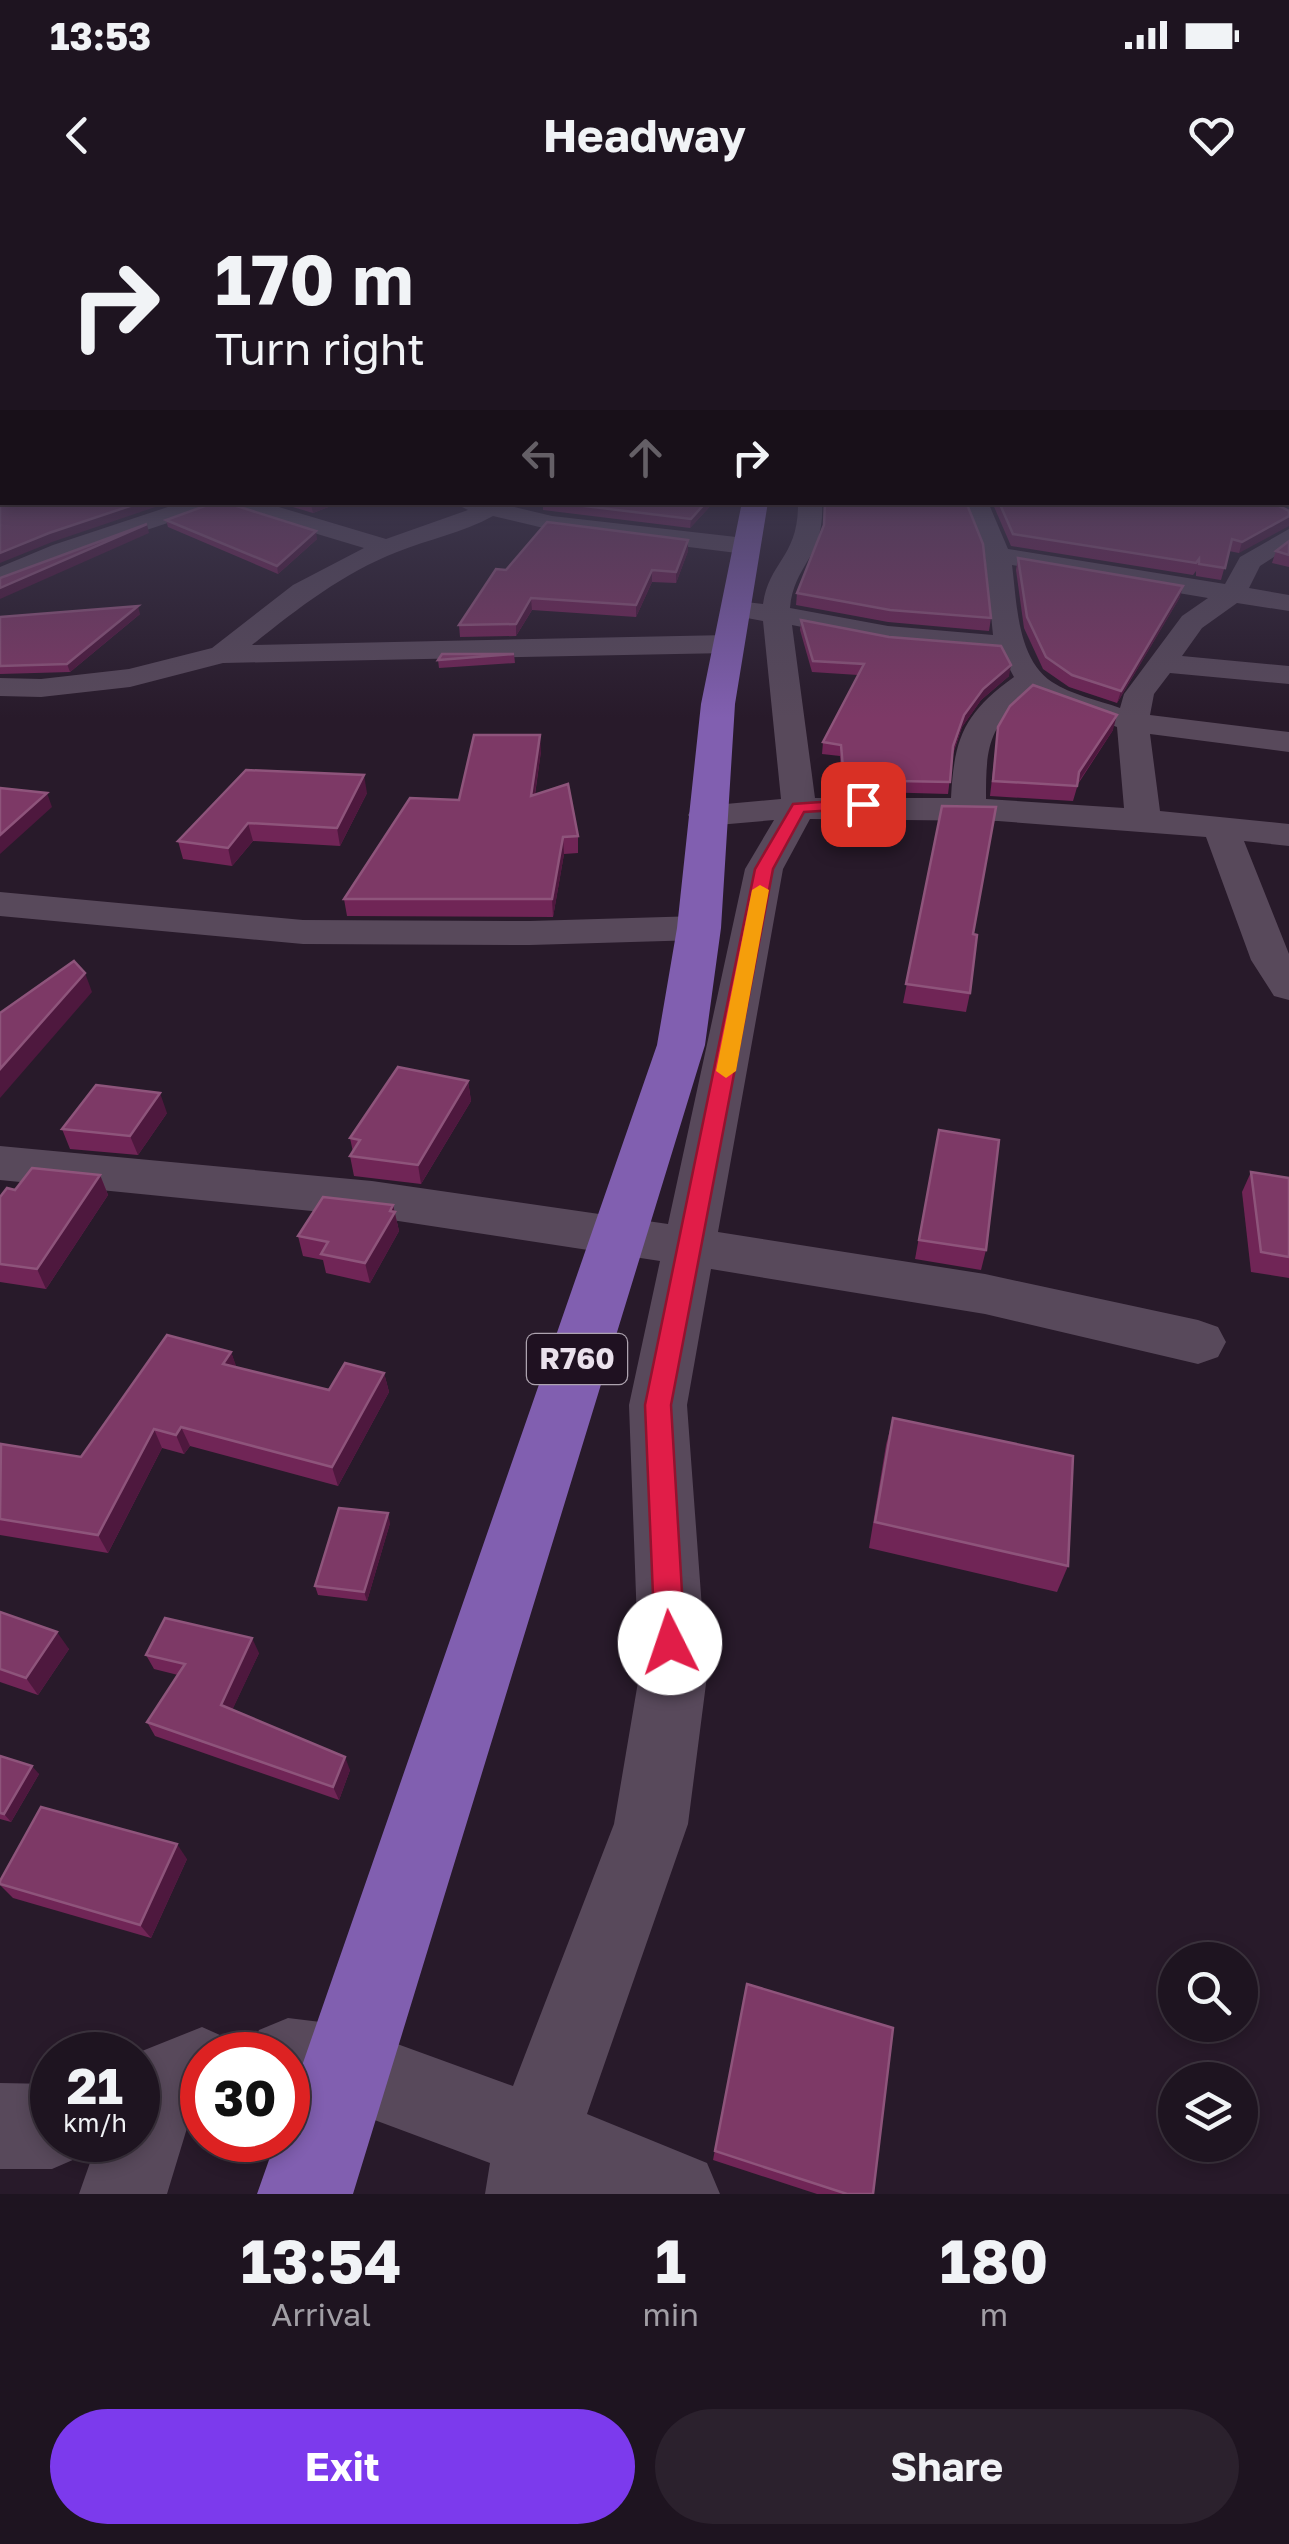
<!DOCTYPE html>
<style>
body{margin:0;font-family:"Golos Text",sans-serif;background:#2b212d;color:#f1f3f6;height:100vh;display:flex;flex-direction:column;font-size:38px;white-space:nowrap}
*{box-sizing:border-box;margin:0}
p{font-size:32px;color:#a19ea5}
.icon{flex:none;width:55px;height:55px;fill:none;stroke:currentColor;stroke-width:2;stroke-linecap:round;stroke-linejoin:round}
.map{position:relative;height:1994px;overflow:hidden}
.sheet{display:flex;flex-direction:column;background:#1e1420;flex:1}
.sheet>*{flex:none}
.top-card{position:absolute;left:0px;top:0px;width:1290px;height:305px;box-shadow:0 5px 15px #0003,0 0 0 2px #3c333e;background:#1e1420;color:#f1f3f6;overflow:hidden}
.buttons{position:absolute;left:1158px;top:1742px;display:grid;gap:20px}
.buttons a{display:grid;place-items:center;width:100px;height:100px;border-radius:50%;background:#1e1420;box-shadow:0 5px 15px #0003,0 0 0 2px #3c333e;font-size:50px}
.speed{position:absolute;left:30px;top:1832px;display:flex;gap:20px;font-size:50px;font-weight:700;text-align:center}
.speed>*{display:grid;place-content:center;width:130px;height:130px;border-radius:50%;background:#1e1420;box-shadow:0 5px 15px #0003,0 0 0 2px #3c333e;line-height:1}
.speed small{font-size:25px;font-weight:400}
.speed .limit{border:15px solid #d22;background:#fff;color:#111}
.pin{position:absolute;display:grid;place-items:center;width:85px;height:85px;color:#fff;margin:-42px;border-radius:20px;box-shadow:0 5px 15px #0006}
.me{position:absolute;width:110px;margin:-55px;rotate:356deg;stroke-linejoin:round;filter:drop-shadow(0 0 8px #0008)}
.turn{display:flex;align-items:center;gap:35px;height:210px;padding:0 50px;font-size:45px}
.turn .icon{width:130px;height:130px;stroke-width:2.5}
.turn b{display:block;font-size:70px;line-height:85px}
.lanes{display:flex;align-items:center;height:95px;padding:0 50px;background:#0003;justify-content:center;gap:50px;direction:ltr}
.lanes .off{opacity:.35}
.eta{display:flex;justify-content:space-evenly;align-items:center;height:170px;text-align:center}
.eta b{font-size:60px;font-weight:700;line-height:70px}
.primary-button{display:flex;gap:20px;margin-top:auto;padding:20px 50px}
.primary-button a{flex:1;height:115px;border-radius:60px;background:#7c3aed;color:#fff;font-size:40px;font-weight:700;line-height:115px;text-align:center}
.primary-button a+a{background:#2b212d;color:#f1f3f6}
.status{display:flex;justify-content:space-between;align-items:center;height:70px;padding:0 50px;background:#1e1420;direction:ltr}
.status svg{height:28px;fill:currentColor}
header{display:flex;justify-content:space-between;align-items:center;height:130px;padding:0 50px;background:#1e1420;font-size:45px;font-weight:700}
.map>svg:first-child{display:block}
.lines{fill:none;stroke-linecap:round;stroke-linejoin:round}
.minor{fill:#58495b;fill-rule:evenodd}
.major{fill:#815fb0;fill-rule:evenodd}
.wall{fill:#702556}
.shaded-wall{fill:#4e183e}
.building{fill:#7d3966;stroke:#8e547b;stroke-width:2.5}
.route{fill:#e11d48;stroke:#92132f;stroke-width:2.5}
.slow{fill:#f59e0b}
.labels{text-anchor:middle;stroke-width:10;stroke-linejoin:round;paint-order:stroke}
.shield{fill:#1f1121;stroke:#ada3af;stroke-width:2.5}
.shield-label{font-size:30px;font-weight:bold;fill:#eae1ec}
</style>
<div class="status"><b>13:53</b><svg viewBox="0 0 49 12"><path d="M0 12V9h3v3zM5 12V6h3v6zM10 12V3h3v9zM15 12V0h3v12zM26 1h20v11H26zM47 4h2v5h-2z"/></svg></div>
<header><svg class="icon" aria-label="back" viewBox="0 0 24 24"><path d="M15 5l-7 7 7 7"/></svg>Headway<svg class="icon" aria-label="heart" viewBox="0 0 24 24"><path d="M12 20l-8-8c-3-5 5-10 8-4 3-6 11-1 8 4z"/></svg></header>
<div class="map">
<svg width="1289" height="1994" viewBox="0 0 1289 1994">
<rect width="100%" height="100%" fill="#281a2a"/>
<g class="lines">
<g class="minor">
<rect x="1288" y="243" width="1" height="13"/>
<polygon points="183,302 219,302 216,307 71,355 0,384 0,367 53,345"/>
<path d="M224,302H262L386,339L468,310L452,302H512L510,306L552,316L745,338L758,346L745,354L552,330L493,316C462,333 429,339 397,352C343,373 297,409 252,445L728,435L738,438L742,444L738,450L728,453L223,463L130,487L41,497L0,496V478L41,479L129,469L212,448L293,385L364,348L227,307Z"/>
<path d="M798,302H822C825,358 794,363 790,408L888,426L993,435L985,355L964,302H988L1008,349L1225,384L1240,357L1289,329V347L1260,366L1249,388L1289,395V411L1237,403L1202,428L1182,456L1289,466V484L1170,473L1154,494L1150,515L1289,532V552L1150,534L1160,611L1289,624V646L1244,641L1289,754V800L1274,796L1251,760L1206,637L998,621L810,619L783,669L718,1032L985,1074L1198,1120L1218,1127L1226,1142L1218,1157L1198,1164L985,1114L711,1069L687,1205L707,1476L688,1624L587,1914L707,1963L720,1994H485L490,1963L345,1909L288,1900V1855H248L259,1830L288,1818L345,1825L513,1886L614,1624L639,1476L629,1205L660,1061L372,1017L0,980V946L372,981L668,1024L745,669L774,620L706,626L693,623L688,615L693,607L781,599L763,421L736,416L732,410L746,402L763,404C769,361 799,357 798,302ZM1012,365L1208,398L1182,416L1124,494L1120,508C1098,500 1072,495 1052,482C1017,459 1017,403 1012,365ZM792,425L888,444L1001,453L1014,477C964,513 954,538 951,598H815ZM1029,495L1117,527L1124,608L986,599C986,550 987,526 1029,495Z"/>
<polygon points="0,692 303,720 530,721 699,716 713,720 719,728 713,736 699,740 530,745 303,744 0,716"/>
<polygon points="202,1827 231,1840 238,1855 202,1855 202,1910 191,1915 167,1994 79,1994 98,1940 138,1940 138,1855 132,1855"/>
<polygon points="0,1883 52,1884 52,1940 89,1940 82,1956 52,1969 0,1969"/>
</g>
<polygon class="major" points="742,302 768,302 735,504 721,728 705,845 353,1994 257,1994 276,1940 288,1940 288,1906 657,845 677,728 701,504"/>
</g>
<g class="wall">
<polygon points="276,302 341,302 313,313"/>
<polygon points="543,302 714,302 690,328 543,310"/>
<polygon points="992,302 1271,302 1239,353 1229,351 1221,380 1196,376 1196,371 1193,375 1011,346"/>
<polygon points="166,320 317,339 278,374 168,327"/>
<polygon points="823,327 991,418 989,431 888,422 796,405 797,393"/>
<polygon points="1289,341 1289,367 1272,363 1276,351"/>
<polygon points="688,351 676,383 652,382 636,417 532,410 516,436 460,437 459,425 506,370"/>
<polygon points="1018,358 1180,397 1117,503 1069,487 1043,469 1024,428 1016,370"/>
<polygon points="140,414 70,472 0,474 0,417"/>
<polygon points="801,420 1009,476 981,500 962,527 953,554 948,594 842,591 840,556 822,554 823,542 858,475 812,472 800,430"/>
<polygon points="514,454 515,463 439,468 438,460"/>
<polygon points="998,527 1113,530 1078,584 1073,601 990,596"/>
<polygon points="541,551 535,595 578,636 578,653 564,654 553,717 347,716 344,699 459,600"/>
<polygon points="367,593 340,646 253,641 232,666 183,659 178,641"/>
<polygon points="942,606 973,734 970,793 966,812 903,803"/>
<polygon points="468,881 471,901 421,984 354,976 350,956 353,952 350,938"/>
<polygon points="167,913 138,955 70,949 62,929"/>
<polygon points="935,949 986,1050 981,1070 915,1059"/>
<polygon points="1251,972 1289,978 1289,1078 1251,1072 1242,992"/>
<polygon points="100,975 108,995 46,1089 0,1082 0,997"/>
<polygon points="393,1005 399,1031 370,1083 326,1073 323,1060 303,1056 298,1036"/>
<polygon points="231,1152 236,1167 329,1190 384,1173 389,1192 338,1286 190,1246 184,1254 162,1248 108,1353 0,1335 0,1246 81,1257"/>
<polygon points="893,1218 1068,1366 1057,1392 869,1348 886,1245"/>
<polygon points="390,1323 367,1401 318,1395 315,1386"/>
<polygon points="0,1412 69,1449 38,1495 0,1482"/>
<polygon points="259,1453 232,1510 350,1570 339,1600 155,1536 147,1522 178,1475 154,1469 146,1455"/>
<polygon points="0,1556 39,1574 11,1622 0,1619"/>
<polygon points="187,1659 151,1738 13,1698 0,1685 0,1681"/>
<polygon points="747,1784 873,1994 817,1994 713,1960"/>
</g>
<g class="shaded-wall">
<polygon points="142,302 170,302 52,342 0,363 0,353 49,333"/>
<polygon points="317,302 341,302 313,313 311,305"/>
<polygon points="706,302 714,302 690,328 691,319"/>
<polygon points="1289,316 1289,326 1239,353 1242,342"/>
<polygon points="147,324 149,333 0,399 0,388"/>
<polygon points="316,331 317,339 278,374 277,366"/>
<polygon points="688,340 688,351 676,383 676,372"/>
<polygon points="652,370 652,382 636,417 636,405"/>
<polygon points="1183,386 1180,397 1117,503 1121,491"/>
<polygon points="531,398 532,410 516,436 516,424"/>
<polygon points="138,406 140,414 70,472 67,464"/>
<polygon points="1011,465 1009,476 981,500 962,527 951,558 964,515 983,489"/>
<polygon points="1117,515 1113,530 1075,587 1079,572"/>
<polygon points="540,535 541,551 532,613 531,596"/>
<polygon points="364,575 367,593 340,646 337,628"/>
<polygon points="47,593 52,607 0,654 0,635"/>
<polygon points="248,623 253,641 232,666 228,648"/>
<polygon points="563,637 564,654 553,717 552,699"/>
<polygon points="85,773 92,792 0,898 0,869"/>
<polygon points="468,881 471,901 421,984 418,965"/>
<polygon points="160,893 167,913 138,955 130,936"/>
<polygon points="100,975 108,995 46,1089 37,1069"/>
<polygon points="393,1005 399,1031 370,1083 365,1063"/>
<polygon points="231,1152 238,1171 223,1164"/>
<polygon points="384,1173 389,1192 338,1286 332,1267"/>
<polygon points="181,1227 190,1246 184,1254 176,1235"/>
<polygon points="154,1229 162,1248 108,1353 98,1335"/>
<polygon points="388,1313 390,1323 367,1401 364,1392"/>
<polygon points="57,1432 69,1449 38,1495 26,1478"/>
<polygon points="252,1438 259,1453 228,1519 221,1505"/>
<polygon points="345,1557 350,1570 339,1600 333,1587"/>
<polygon points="32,1566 39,1574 11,1622 4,1614"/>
<polygon points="177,1644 187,1659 151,1738 140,1725"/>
</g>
<g class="building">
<polygon points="0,239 2,239 2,302 142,302 49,333 0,353"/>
<polygon points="216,302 224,302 316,331 277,366 166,320"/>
<polygon points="552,302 706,302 691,319"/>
<polygon points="825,302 966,302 983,344 991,418 890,410 797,393 824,325"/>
<polygon points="999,302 1271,302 1289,311 1289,316 1242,342 1232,339 1225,368 1199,364 1199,359 1196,363 1013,334"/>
<polygon points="547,322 688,340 676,372 652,370 636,405 531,398 516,424 459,425 496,369 506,370"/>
<polygon points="147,324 0,388 0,378"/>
<polygon points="1289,341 1289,355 1276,351"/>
<polygon points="1018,358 1183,386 1121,491 1072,475 1046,457 1027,417"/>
<polygon points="138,406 67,464 0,466 0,417"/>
<polygon points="801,420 889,437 1001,446 1011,465 983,489 964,515 953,546 950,582 844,580 841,545 823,542 864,464 813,461"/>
<polygon points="442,454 514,454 438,460"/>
<polygon points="1033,485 1117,515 1079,572 1077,586 993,581 998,527 1010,506"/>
<polygon points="474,535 540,535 531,596 568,584 578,636 563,637 552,699 344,699 410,598 459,600"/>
<polygon points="246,570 364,575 337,628 248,623 228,648 178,641"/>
<polygon points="0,588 47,593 0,635"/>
<polygon points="942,606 996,607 973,734 977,735 970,793 906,784"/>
<polygon points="74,761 85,773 0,869 0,813"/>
<polygon points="398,867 468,881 418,965 350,956 360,940 350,938"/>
<polygon points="96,885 160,893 130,936 62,929"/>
<polygon points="939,930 999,940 986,1050 919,1040"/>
<polygon points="32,968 100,975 37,1069 0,1064 0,997 7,988 15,990"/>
<polygon points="1251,972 1289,978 1289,1057 1261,1052"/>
<polygon points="323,997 393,1005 390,1011 395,1012 365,1063 321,1054 328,1042 298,1036"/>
<polygon points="167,1135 231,1152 223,1164 329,1190 345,1163 384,1173 332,1267 181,1227 176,1235 154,1229 98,1335 0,1319 1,1244 81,1257"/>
<polygon points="893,1218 1073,1256 1068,1366 875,1322"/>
<polygon points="339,1308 388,1313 364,1392 315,1386"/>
<polygon points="0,1412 57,1432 26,1478 0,1469"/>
<polygon points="165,1418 252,1438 221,1505 345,1557 333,1587 147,1522 185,1464 146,1455"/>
<polygon points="0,1556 32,1566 4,1614 0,1613"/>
<polygon points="41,1607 177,1644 140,1725 0,1684 0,1681"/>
<polygon points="747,1784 893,1828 873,1994 847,1994 715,1951"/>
</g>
<linearGradient id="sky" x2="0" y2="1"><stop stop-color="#160e17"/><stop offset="0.46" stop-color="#423e55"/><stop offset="1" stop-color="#423e55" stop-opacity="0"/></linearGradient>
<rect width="1289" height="518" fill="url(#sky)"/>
<polygon class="route" points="863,599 869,601 869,608 804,612 773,669 671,1205 685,1443 681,1453 670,1458 659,1453 655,1443 645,1205 755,669 793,604"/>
<polygon class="slow" points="760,685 769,690 736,871 726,878 716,871 752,690"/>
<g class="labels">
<rect class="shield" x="527" y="1134" width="100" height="50" rx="8"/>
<g class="shield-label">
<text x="577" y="1169">R760</text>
</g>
</g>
</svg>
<div class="buttons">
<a><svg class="icon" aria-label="search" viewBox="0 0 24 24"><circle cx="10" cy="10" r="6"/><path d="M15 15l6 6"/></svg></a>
<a><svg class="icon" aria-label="layers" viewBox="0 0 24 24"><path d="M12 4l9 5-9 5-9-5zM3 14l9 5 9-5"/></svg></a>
</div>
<div class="speed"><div>21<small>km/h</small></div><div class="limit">30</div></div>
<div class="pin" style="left:863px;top:604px;background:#d93025"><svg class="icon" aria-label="arrive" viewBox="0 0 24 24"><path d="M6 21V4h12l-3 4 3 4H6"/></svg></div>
<svg class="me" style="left:670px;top:1443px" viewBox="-20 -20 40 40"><circle r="19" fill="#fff"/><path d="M0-13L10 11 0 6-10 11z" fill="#e11d48"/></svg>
<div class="top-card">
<div class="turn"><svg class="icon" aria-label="right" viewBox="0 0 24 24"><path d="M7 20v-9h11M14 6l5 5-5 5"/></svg><div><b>170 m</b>Turn right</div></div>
<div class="lanes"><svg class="icon off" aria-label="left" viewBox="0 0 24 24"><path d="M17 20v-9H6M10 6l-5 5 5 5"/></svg><svg class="icon off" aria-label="ahead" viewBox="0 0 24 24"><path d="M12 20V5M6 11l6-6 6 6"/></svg><svg class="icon" aria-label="right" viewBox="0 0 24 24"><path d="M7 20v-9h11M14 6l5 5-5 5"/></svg></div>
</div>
</div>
<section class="sheet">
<div class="eta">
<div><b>13:54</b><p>Arrival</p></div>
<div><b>1</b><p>min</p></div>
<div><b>180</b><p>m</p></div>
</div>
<div class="primary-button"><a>Exit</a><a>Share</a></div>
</section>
